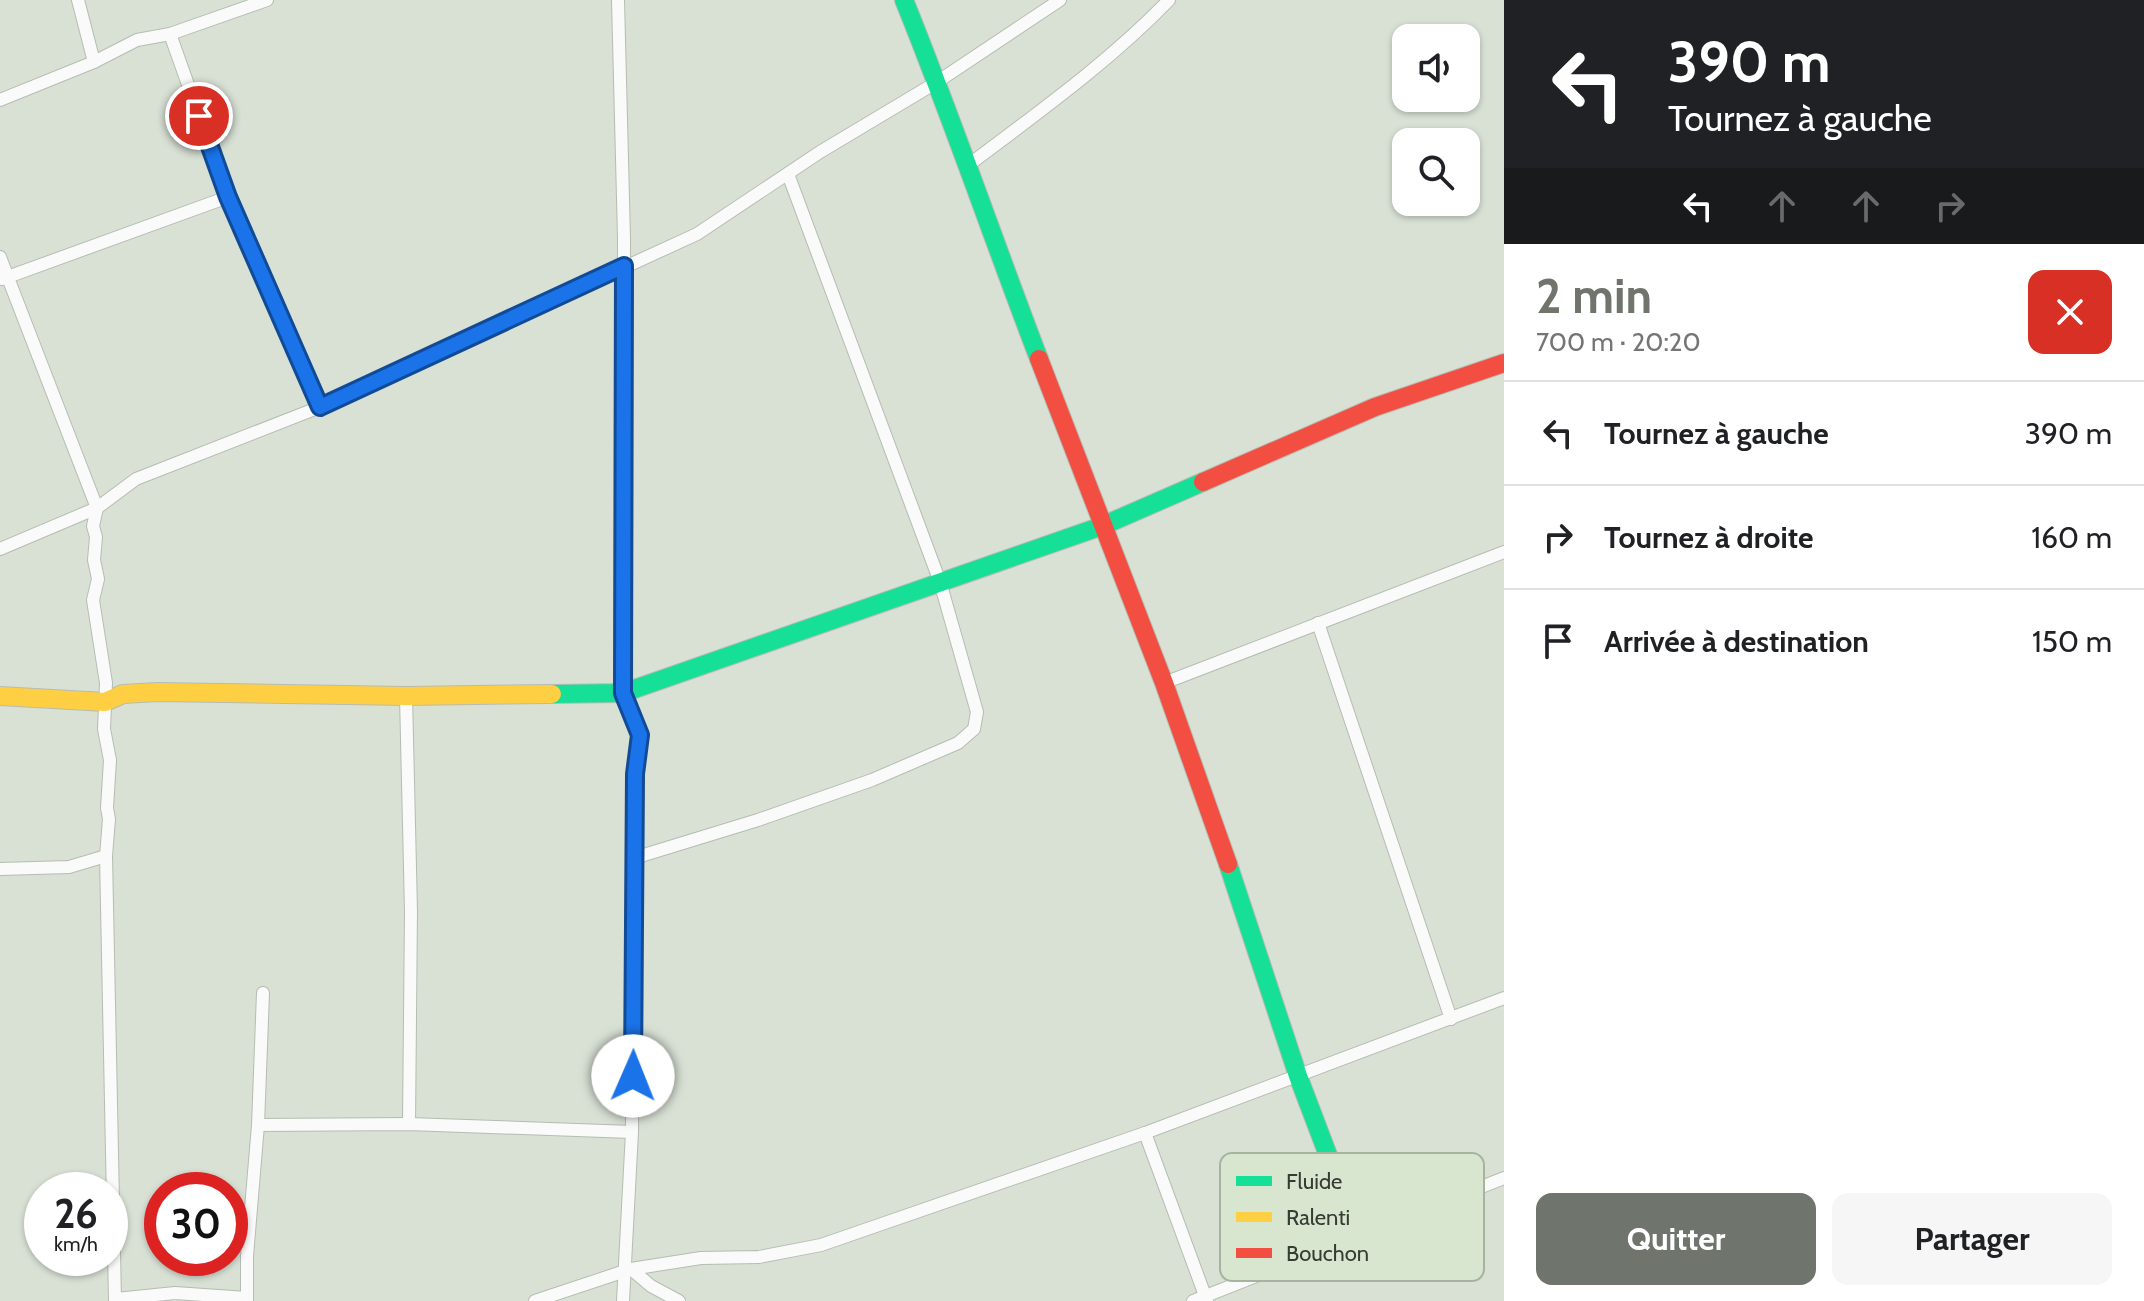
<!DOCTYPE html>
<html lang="fr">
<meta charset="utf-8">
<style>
body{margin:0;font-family:Cabin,sans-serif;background:#f6f6f6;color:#202124;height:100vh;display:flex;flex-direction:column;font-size:30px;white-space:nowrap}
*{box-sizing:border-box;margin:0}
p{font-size:26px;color:#757577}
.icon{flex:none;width:44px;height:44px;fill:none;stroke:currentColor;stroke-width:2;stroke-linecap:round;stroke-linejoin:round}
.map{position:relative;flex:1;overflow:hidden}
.details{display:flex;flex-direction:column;background:#fff;width:640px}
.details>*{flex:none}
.guide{background:#202124;color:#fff;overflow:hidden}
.tools{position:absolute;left:1392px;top:24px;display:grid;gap:16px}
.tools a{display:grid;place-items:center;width:88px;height:88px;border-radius:16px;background:#fff;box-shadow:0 2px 6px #0004;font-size:40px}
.speed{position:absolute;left:24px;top:1172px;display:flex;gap:16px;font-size:40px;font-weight:700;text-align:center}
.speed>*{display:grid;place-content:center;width:104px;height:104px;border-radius:50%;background:#fff;box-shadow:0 2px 6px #0004;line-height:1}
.speed small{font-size:20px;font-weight:400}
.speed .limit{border:12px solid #d22;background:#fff;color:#111}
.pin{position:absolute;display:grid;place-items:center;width:68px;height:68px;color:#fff;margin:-34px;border:4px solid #fff;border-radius:50%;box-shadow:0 2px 8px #0007}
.me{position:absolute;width:88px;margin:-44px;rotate:1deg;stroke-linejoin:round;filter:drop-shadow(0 0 6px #0008)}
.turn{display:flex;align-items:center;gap:28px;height:168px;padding:0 32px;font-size:36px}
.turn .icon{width:104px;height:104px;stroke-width:2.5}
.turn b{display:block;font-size:56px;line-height:68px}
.lanes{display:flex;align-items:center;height:76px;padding:0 32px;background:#0003;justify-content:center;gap:40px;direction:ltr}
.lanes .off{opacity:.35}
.round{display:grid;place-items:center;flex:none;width:84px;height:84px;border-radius:16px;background:#f6f6f6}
.headline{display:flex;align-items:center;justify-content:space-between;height:136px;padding:0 32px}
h1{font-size:48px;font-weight:800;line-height:60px;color:#6f756c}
.cta{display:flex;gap:16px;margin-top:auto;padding:16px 32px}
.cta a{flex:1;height:92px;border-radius:16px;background:#6f756c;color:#fff;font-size:32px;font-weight:800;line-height:92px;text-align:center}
.cta a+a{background:#f6f6f6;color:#202124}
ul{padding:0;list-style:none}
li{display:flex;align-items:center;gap:24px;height:104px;padding:0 32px;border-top:2px solid #e0e0e0}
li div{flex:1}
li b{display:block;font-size:30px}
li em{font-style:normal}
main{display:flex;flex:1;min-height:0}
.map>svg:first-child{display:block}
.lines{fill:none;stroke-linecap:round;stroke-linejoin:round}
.street-casing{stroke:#b6bcb3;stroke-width:14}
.fast-casing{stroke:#b6bcb3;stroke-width:20}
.slow-casing{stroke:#b6bcb3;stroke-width:20}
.jam-casing{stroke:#b6bcb3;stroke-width:20}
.street{stroke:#f9faf9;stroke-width:12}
.fast{stroke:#16e098;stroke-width:18}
.slow{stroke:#ffcf43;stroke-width:18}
.jam{stroke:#f24e42;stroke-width:18}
.route-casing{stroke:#114b97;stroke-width:20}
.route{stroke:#1a73e8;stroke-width:14}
.key{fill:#d8e6d0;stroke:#a7b3a1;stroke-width:2}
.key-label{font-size:22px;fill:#363b33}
</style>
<main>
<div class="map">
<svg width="1504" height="1301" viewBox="0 0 1504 1301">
<rect width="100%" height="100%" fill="#d9e1d5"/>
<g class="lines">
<defs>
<g id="street">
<polyline points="78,0 94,62"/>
<polyline points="618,0 624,238 623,693 640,735 635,774 634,858 632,1132 623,1301"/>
<polyline points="170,34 228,197 320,407"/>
<polyline points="0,100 94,62 137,40 170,34 267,0"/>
<path d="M966,167C1036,114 1108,63 1169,0"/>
<polyline points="0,257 97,508 93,526 96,537 94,560 98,579 93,600 106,683 104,729 110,760 107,808 109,819 106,856 115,1301"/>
<polyline points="2,279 228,197"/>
<polyline points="0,549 97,508 136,479 320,407 697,234 820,152 937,82 1060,0"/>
<polyline points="1318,623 1451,1019"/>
<polyline points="1164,683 1504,552"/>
<polyline points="406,696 411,911 409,1124"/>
<polyline points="634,858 758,820 872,780 958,743 974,729 977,712 940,582 788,174"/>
<polyline points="0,869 69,867 106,856"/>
<polyline points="258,1125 409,1124 632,1132"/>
<polyline points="1145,1133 1207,1301"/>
<polyline points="631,1269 651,1286 679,1301"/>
<polyline points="116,1299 175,1293 247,1298"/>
<polyline points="247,1301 247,1256 258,1125 263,993"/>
<polyline points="535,1301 631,1269 701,1258 759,1257 821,1245 1145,1133 1504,998"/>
<polyline points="1193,1301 1504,1178"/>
</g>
<g id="fast">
<path d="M904,0C952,118 993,239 1039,359"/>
<polyline points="552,694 623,693 1102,526 1203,482"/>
<polyline points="1228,864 1298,1076 1358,1234"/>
</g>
<polyline id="slow" points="0,696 105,702 123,694 158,692 406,696 552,694"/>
<g id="jam">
<polyline points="1039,359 1164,683 1228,864"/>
<polyline points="1203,482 1375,407 1504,363"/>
</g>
</defs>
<use href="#street" class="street-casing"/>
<use href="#fast" class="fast-casing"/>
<use href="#slow" class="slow-casing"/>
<use href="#jam" class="jam-casing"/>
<use href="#street" class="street"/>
<use href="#fast" class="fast"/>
<use href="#slow" class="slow"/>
<use href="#jam" class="jam"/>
</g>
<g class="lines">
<defs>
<polyline id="route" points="199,116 228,197 320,407 624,266 623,693 640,735 635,774 633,1076"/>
</defs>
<use href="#route" class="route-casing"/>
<use href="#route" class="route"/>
</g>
<rect x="1220" y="1153" width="264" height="128" rx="12" class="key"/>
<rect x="1236" y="1176" width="36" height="10" fill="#16e098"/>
<rect x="1236" y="1212" width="36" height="10" fill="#ffcf43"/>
<rect x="1236" y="1248" width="36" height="10" fill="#f24e42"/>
<g class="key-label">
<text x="1286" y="1189">Fluide</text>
<text x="1286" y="1225">Ralenti</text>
<text x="1286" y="1261">Bouchon</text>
</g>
</svg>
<div class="tools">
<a><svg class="icon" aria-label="sound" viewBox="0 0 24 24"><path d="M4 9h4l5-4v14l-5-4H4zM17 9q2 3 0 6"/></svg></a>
<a><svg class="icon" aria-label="search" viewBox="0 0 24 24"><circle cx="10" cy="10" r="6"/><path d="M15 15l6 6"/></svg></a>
</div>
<div class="speed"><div>26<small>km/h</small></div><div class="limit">30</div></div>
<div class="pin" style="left:199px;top:116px;background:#d93025"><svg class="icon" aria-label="arrive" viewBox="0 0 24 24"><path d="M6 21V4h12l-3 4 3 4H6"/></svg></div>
<svg class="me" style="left:633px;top:1076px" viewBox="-20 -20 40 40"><circle r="19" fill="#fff"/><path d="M0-13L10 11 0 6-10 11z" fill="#1a73e8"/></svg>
</div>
<section class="details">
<div class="guide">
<div class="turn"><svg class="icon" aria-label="left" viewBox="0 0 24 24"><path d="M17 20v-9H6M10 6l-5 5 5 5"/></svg><div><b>390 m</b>Tournez à gauche</div></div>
<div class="lanes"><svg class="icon" aria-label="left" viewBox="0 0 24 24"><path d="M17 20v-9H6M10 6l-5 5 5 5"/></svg><svg class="icon off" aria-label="ahead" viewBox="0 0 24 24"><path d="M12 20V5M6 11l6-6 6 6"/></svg><svg class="icon off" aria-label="ahead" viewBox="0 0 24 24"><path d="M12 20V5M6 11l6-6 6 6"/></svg><svg class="icon off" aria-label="right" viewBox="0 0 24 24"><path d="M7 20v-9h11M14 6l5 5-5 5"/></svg></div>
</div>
<div class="headline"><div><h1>2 min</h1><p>700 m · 20:20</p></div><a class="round" style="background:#d93025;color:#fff"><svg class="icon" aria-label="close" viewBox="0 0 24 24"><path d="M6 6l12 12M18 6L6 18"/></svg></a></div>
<ul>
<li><svg class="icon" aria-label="left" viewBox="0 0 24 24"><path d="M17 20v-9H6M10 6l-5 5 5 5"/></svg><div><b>Tournez à gauche</b></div><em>390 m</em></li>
<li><svg class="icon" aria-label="right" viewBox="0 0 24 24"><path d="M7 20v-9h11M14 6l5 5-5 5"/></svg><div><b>Tournez à droite</b></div><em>160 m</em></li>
<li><svg class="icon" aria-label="arrive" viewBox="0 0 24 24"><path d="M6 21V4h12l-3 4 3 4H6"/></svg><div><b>Arrivée à destination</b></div><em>150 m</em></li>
</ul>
<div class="cta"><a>Quitter</a><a>Partager</a></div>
</section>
</main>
